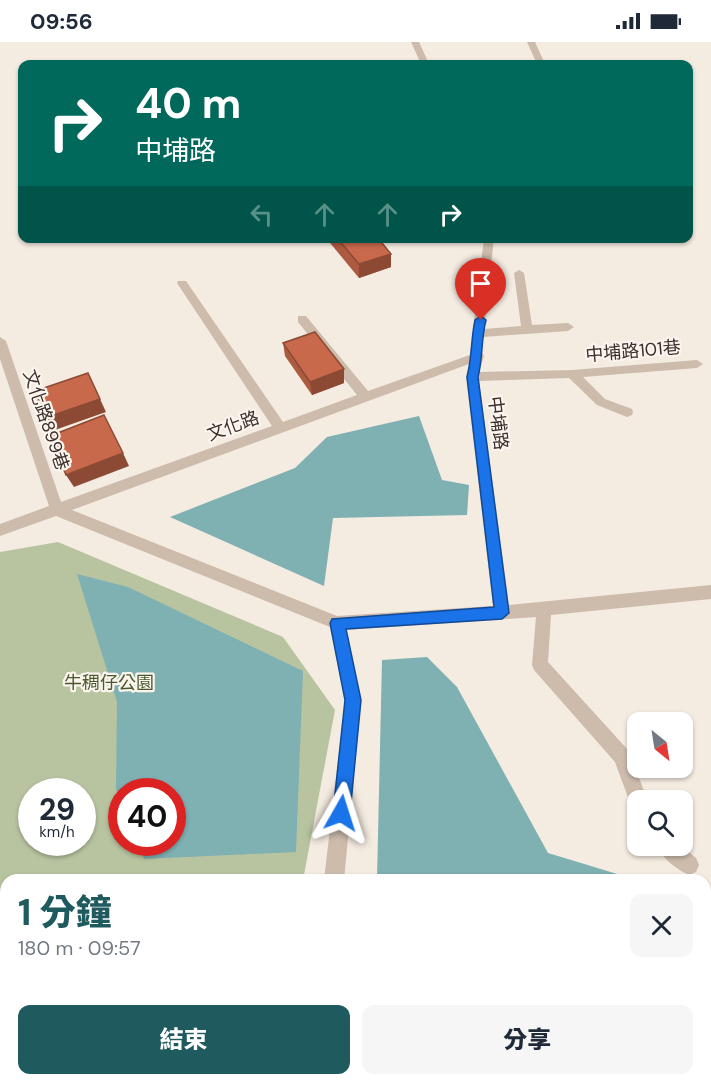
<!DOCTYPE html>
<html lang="zh-TW">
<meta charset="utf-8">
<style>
body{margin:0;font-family:"DM Sans","Noto Sans TC",sans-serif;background:#f6f6f7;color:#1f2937;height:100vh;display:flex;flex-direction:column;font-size:22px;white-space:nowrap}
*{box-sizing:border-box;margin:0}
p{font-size:20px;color:#747a83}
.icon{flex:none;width:33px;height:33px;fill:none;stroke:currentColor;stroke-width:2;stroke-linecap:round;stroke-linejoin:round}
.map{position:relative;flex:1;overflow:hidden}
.sheet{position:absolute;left:0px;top:832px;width:711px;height:212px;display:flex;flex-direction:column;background:#fff;border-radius:18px 18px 0 0;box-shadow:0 2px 4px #0004}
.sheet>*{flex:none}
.banner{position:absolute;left:18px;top:18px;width:675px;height:183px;border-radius:12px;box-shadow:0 2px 4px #0004;background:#00695c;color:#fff;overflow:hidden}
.needle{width:39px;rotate:150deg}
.controls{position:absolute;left:627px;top:670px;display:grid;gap:12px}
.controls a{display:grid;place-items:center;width:66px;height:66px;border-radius:12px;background:#fff;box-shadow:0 2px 4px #0004;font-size:30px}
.speed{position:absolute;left:18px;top:736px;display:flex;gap:12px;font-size:30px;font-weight:700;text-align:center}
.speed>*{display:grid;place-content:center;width:78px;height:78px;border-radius:50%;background:#fff;box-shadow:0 2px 4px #0004;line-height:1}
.speed small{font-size:15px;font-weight:400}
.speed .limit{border:9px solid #d22;background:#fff;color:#111}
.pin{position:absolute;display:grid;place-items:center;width:51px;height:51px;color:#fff;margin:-62px -26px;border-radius:50% 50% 50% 0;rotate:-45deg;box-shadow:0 0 6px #0007}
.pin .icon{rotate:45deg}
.me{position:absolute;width:66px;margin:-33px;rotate:6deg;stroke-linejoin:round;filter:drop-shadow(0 0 4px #0008)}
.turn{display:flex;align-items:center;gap:21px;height:126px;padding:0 18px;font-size:27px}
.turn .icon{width:78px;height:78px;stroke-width:2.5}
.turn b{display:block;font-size:42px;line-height:51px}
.lanes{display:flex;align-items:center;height:57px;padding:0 18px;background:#0003;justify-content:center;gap:30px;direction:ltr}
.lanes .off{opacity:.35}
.round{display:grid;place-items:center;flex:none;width:63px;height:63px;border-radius:12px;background:#f6f6f7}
.overview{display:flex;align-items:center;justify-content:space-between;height:102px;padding:0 18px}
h1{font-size:36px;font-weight:800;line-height:45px;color:#1f5a5e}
.action{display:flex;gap:12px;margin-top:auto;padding:12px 18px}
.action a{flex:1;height:69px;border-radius:12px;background:#1f5a5e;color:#fff;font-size:24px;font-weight:800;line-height:69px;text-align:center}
.action a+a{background:#f6f6f7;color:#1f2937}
.status{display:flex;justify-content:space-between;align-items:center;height:42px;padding:0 30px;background:#fff;direction:ltr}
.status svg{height:16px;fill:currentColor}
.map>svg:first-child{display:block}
.green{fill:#b8c4a0;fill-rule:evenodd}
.water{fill:#7fb0b2}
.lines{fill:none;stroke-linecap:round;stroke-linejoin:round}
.minor{fill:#cdbbac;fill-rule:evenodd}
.wall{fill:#ac5a40}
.shaded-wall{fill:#8c4a34}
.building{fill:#c8694b;stroke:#8c4a34;stroke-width:1.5}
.route{fill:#1a73e8;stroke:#114b97;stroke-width:1.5}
.labels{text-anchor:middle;stroke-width:4.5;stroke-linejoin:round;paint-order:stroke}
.street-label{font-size:18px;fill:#3b302b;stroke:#fbf5ee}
.park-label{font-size:18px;fill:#4a5a2e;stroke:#fbf5ee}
</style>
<div class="status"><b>09:56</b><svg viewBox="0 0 49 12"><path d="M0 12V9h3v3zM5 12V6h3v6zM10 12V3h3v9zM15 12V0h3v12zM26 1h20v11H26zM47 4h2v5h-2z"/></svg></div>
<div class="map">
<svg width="711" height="1043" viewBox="0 0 711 1043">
<rect width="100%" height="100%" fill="#f4ebe1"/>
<path class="green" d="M58,500L283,595L335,668L303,838H6V1038H52L51,1043H0V510ZM32,750H82V801H32ZM122,750H172V801H122Z"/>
<g class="water">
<polygon points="419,374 442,438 469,443 467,473 333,476 324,544 170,475 295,426 327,395"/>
<polygon points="77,532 128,545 303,629 296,810 144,817 137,801 172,801 172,750 122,750 121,761 116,747 117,660"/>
<polygon points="427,615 457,645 548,811 637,838 377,838 382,618"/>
<polygon points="705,859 711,861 711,1031 705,1034"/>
<polygon points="430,1038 693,1038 680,1043 433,1043"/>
</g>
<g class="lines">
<g class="minor">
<polygon points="411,0 419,0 429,22 421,22"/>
<polygon points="527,0 535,0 545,22 537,22"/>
<path d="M484,196H494L484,287L521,284L514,231L519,228L524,231L532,283L568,281L574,285L568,289L483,295L482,311L484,314L479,330L572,328L697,318L703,322L697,326L583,335L605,357L632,367L633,370L632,373L627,375L597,363L569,336L479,339L509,563L711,543V557L551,573L548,620L628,708L648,759H638V768L632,766L615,720L534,628L532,623L536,575L346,588L361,659L344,838H324L345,659L330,585L56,474L0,494V482L49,464L0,317V295L6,299L61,460L272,384L177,241L178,239H186L283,380L357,353L298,280V274H306L368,349L470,313ZM469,322L466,335L493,564L337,574L72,468Z"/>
<path d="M657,804H682L696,816L699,823L696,830L689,833C677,828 662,816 657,804Z"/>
<polygon points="219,1038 251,1038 249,1043 217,1043"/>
<polygon points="336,1038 359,1038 361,1043 338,1043"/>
</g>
</g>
<g class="wall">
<polygon points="326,196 378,196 391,212 391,225 359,236"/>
<polygon points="283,301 344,341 312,353 285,314"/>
</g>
<g class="shaded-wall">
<polygon points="391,212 391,225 359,236 359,222"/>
<polygon points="344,327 344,341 312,353 310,340"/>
<polygon points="88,331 106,370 52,389 45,376"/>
<polygon points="123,411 129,424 74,445 66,433"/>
</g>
<g class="building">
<polygon points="337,196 378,196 391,212 359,222"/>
<polygon points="315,290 344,327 310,340 283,301"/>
<polygon points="88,331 100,357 45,376 35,349"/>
<polygon points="104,373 123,411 66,433 50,394"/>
</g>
<path class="route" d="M481,274L486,278C481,297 483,316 478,335L509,571L502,577L346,587L361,658L350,771L347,777L341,779L335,777L333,771L345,658L330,581L332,577L494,565L467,335C472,316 471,297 475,278Z"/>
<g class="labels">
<g class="street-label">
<text transform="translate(633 309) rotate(-5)" y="6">中埔路101巷</text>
<text transform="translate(46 378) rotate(71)" y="6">文化路899巷</text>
<text transform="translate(498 381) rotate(83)" y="6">中埔路</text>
<text transform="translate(233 384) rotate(-20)" y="6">文化路</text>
</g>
<g class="park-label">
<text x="109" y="647">牛稠仔公園</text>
</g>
</g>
</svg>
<div class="controls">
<a><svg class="needle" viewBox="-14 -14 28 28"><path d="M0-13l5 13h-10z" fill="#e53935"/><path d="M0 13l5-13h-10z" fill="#747a83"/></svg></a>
<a><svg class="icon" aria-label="search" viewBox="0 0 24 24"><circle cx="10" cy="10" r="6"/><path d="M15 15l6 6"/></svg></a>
</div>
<div class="speed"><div>29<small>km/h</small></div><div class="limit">40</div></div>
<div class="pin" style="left:481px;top:278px;background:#d93025"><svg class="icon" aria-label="arrive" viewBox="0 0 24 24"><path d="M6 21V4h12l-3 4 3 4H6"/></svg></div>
<svg class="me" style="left:341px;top:771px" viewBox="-20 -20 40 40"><path d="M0-17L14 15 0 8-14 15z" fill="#1a73e8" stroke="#fff" stroke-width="4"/></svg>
<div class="banner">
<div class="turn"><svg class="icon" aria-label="right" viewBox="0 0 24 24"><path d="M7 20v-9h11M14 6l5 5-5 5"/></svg><div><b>40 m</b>中埔路</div></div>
<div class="lanes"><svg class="icon off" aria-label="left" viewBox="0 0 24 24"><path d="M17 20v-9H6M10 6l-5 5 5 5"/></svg><svg class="icon off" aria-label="ahead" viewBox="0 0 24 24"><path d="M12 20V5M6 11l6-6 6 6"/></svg><svg class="icon off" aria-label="ahead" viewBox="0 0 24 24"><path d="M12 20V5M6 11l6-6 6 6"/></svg><svg class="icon" aria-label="right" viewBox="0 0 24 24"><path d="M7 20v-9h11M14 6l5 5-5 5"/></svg></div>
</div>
<section class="sheet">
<div class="overview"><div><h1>1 分鐘</h1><p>180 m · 09:57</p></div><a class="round"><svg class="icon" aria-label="close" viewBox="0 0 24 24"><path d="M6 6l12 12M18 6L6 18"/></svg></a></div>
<div class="action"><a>結束</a><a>分享</a></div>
</section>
</div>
